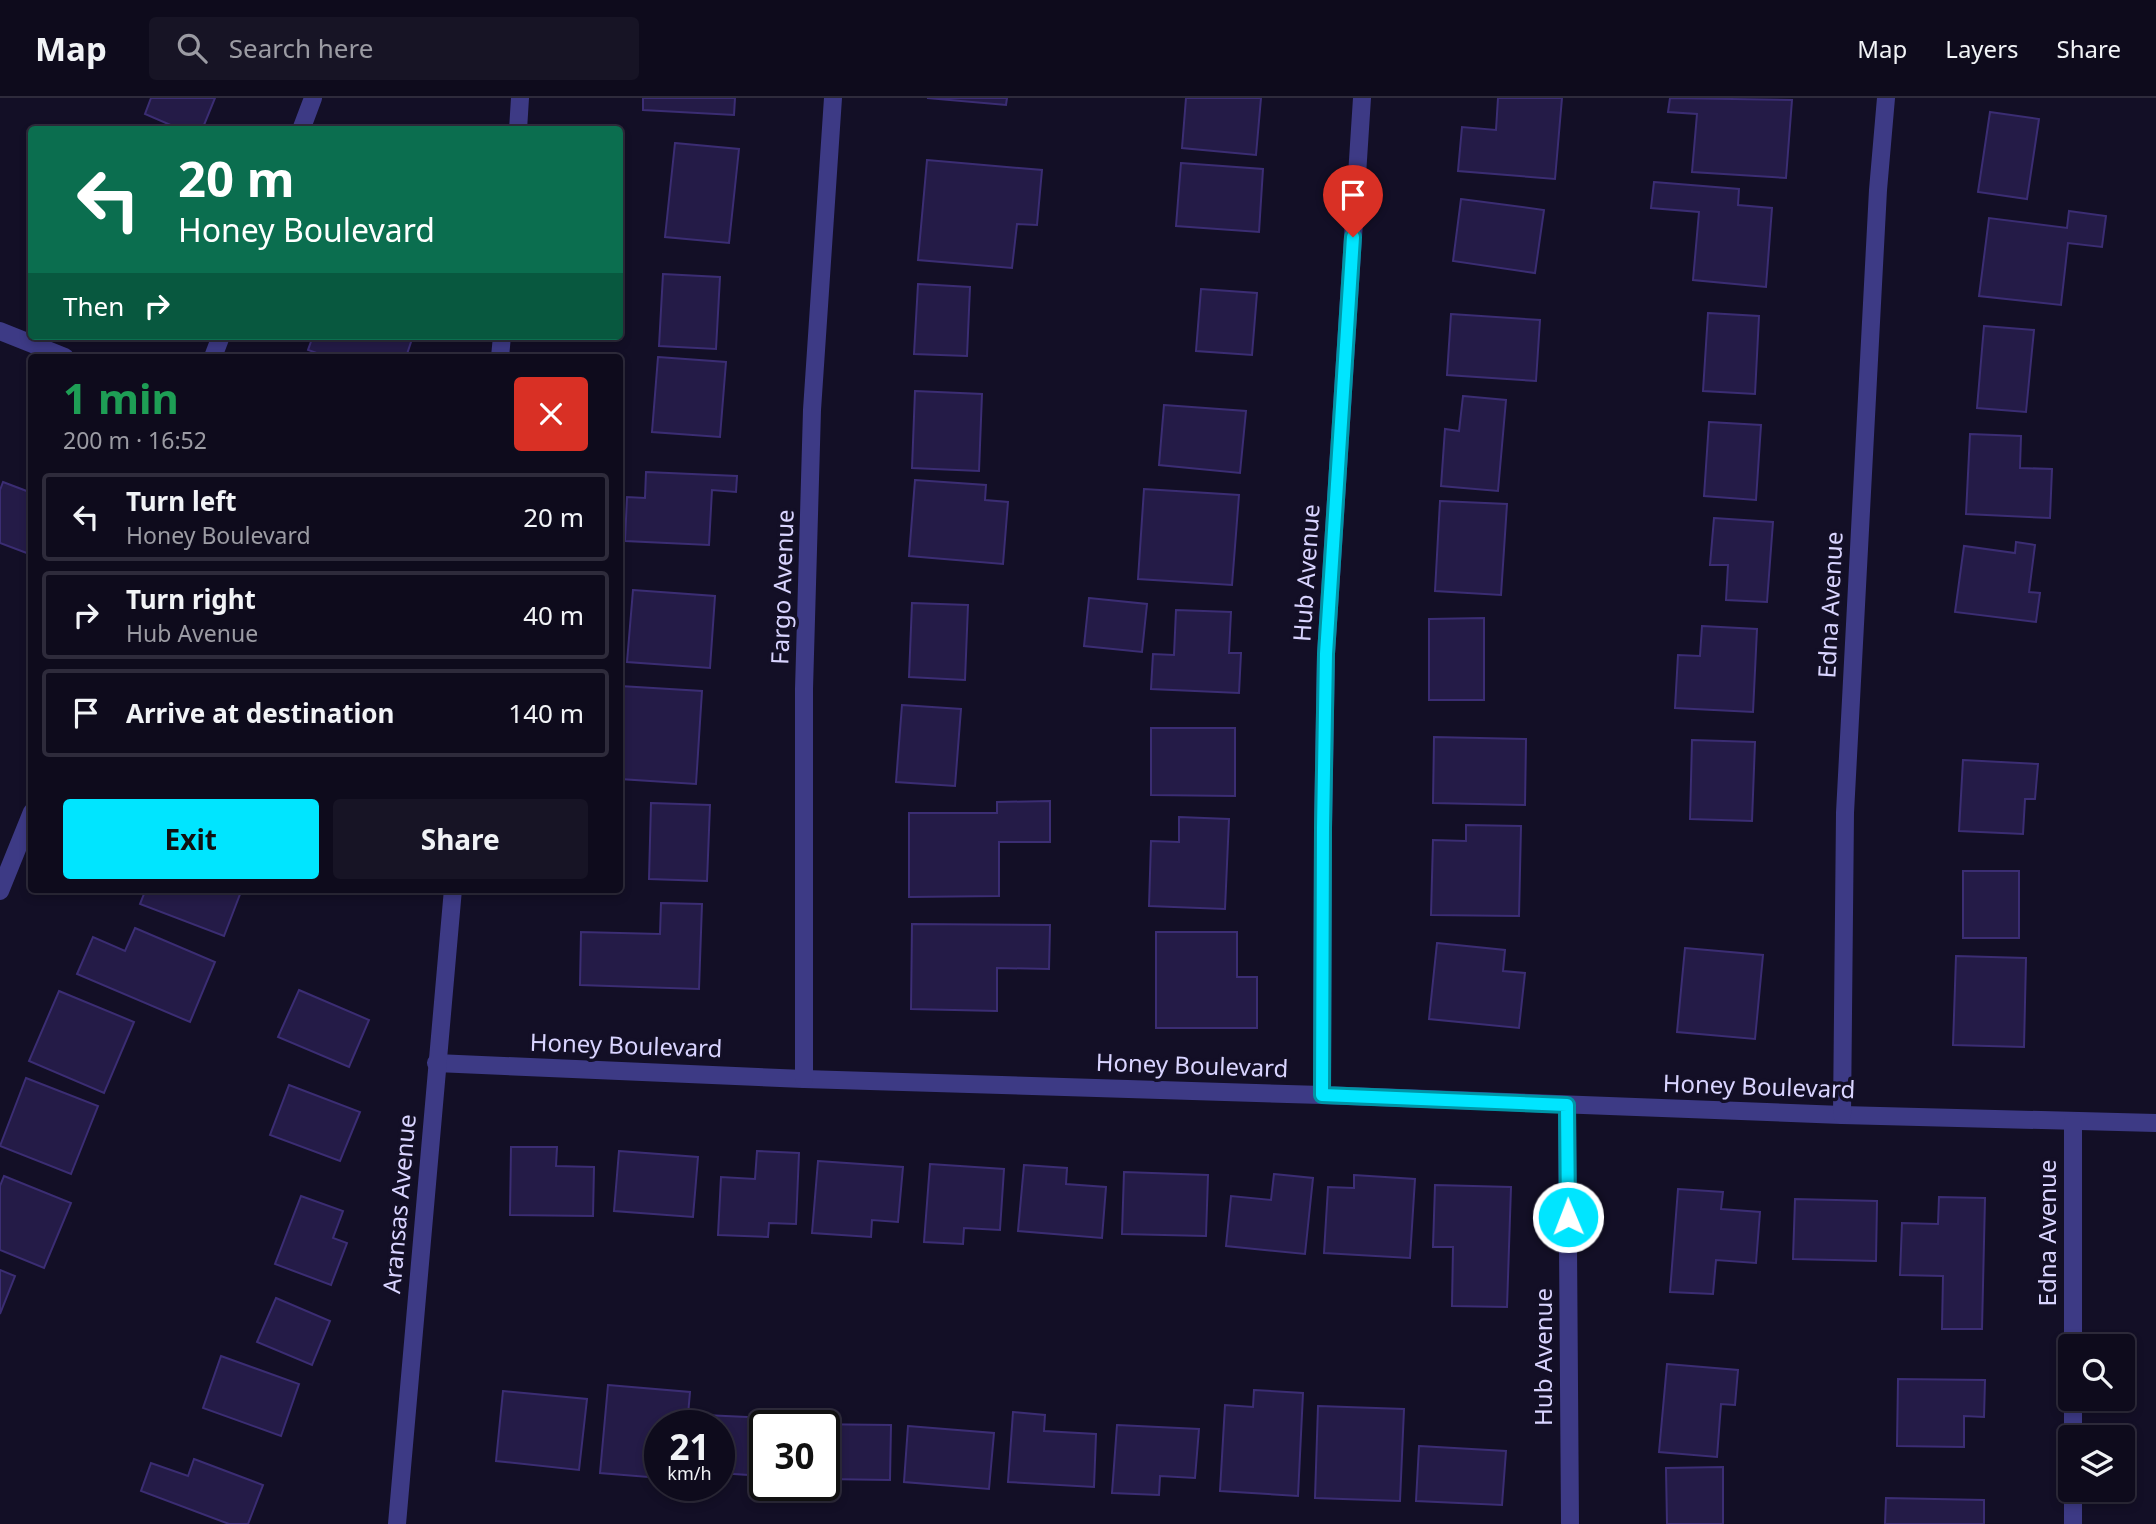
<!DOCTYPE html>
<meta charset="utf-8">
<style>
body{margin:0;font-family:"Noto Sans",sans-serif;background:#171425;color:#f1f3f6;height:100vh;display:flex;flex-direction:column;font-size:26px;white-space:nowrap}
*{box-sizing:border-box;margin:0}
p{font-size:23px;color:#9b9ba3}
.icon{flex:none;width:38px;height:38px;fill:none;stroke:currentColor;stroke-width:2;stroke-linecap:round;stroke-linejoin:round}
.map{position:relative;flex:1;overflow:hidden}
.details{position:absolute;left:28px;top:256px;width:595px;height:539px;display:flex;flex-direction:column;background:#0e0b1c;border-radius:7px;box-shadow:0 4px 10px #0003,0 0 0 2px #2e2b3b}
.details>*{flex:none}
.hud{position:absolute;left:28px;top:28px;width:595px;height:214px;border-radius:7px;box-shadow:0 4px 10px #0003,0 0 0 2px #2e2b3b;background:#0b6e4f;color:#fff;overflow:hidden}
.buttons{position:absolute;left:2058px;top:1236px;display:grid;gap:14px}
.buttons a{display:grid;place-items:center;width:77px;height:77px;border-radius:7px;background:#0e0b1c;box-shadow:0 4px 10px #0003,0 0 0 2px #2e2b3b;font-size:35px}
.speed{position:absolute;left:644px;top:1312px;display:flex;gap:14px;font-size:35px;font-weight:700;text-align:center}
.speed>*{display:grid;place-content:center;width:91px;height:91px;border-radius:50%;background:#0e0b1c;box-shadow:0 4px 10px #0003,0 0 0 2px #2e2b3b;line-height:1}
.speed small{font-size:18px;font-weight:400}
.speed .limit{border:4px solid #111;border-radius:10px;background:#fff;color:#111}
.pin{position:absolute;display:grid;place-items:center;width:60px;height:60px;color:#fff;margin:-72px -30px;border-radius:50% 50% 50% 0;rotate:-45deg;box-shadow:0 0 7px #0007}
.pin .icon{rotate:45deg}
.me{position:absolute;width:77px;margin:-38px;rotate:359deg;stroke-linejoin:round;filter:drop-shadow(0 0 5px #0008)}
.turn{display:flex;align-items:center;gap:24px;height:147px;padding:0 35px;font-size:32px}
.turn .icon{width:91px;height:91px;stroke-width:2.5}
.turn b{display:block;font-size:49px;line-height:60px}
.then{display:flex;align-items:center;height:66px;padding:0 35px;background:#0003;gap:14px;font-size:26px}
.round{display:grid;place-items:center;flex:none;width:74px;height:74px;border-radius:7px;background:#171425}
.head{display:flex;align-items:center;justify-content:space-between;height:119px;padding:0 35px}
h1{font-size:42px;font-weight:700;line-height:52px;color:#1e9e55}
.button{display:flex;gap:14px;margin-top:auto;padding:14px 35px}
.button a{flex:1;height:80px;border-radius:7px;background:#00e5ff;color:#111;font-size:28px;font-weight:700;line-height:80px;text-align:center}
.button a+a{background:#171425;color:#f1f3f6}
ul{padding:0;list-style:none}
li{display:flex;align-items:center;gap:21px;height:88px;margin:0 14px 10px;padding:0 21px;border:4px solid #2e2b3b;border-radius:7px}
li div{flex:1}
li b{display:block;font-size:26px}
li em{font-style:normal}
header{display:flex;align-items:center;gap:42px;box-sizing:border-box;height:98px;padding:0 35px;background:#0e0b1c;border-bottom:2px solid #2e2b3b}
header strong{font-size:33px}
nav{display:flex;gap:38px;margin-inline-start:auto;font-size:24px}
.search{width:490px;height:63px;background:#171425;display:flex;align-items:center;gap:18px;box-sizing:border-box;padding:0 24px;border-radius:7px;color:#9b9ba3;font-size:26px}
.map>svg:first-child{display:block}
.building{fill:#241b47;stroke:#3b2d73;stroke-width:2}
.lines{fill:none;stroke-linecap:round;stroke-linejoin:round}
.street{stroke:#3d3a85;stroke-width:18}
.route-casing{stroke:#0095a6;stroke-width:18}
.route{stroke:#00e5ff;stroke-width:12}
.labels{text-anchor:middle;stroke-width:7;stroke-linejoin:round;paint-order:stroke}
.street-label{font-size:24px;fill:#d9d4ff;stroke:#130f26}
</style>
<header>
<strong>Map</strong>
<div class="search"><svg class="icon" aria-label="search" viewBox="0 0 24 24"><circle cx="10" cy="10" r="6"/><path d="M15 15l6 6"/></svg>Search here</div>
<nav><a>Map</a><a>Layers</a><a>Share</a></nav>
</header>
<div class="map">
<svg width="2156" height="1426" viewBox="0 0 2156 1426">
<rect width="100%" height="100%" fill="#130f26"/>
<g class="building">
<polygon points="151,0 215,0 202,32 182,32 145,16"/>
<polygon points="643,0 735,0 734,17 643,12"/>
<polygon points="927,0 1007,0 1006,7"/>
<polygon points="1186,0 1261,0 1256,57 1182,50"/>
<polygon points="1498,0 1562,0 1555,81 1458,73 1462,29 1496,32"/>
<polygon points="1670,0 1792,2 1786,80 1692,74 1697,16 1668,14"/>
<polygon points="1990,14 2039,21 2027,101 1978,94"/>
<polygon points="675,45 739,51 729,145 665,139"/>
<polygon points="927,62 1042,72 1037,127 1017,126 1012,170 918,162"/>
<polygon points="1181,65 1263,71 1259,134 1176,128"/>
<polygon points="1654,84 1739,91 1738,107 1772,110 1766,189 1693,182 1699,114 1651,110"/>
<polygon points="1461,101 1544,112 1535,175 1453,163"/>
<polygon points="2069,113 2106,118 2102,149 2068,145 2061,207 1979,198 1989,120 2067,130"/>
<polygon points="663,176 720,179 716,251 659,248"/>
<polygon points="918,186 970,189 967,258 914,256"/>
<polygon points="1201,191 1257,195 1252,257 1196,253"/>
<polygon points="1708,215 1759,218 1755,296 1703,293"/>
<polygon points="1451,216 1540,222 1536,283 1447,277"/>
<polygon points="1984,228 2034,232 2026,314 1977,310"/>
<polygon points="313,238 413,238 406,259 328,259 308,252"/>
<polygon points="658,259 726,264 720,339 652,334"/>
<polygon points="915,293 982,296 979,373 912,370"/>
<polygon points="1463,298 1506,302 1498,393 1441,388 1445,331 1459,333"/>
<polygon points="1164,307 1246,313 1240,375 1159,367"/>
<polygon points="1709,324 1761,327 1756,402 1704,398"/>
<polygon points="1970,336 2021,338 2020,370 2052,371 2050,420 1966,416"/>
<polygon points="646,374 737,378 736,394 712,392 709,447 625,443 627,399 645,400"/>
<polygon points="915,382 986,387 985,402 1008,404 1003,466 909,458"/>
<polygon points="3,384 32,395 32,457 0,445 0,392"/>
<polygon points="1144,391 1239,397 1232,487 1138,481"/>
<polygon points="1440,403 1507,406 1501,497 1435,493"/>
<polygon points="1714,420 1773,424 1767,504 1726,502 1728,467 1710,467"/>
<polygon points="2016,444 2035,447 2029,494 2040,495 2036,524 1955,514 1964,448 2015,455"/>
<polygon points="633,492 715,498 710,570 627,564"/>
<polygon points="1089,500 1147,506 1142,554 1084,548"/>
<polygon points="912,505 968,507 965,582 909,579"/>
<polygon points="1176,512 1231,514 1229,555 1241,555 1239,595 1151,591 1153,556 1174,557"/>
<polygon points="1484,520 1484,602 1429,602 1429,521"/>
<polygon points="1702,528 1757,531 1753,614 1675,610 1678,557 1700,558"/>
<polygon points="620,588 702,593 696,686 620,681"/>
<polygon points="902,607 961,611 955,688 896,684"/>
<polygon points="1151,630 1235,630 1235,698 1151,697"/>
<polygon points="1434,639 1526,641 1525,707 1433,705"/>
<polygon points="1692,642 1755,644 1752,723 1690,721"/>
<polygon points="1963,662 2038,666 2035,701 2025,701 2023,736 1959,733"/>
<polygon points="1050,703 1050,744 999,744 999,798 909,799 909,715 997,715 997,704"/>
<polygon points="651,705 710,707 707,783 649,781"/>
<polygon points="1179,719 1229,721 1225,811 1149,808 1151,743 1179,744"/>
<polygon points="1466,727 1521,728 1519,818 1431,817 1433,742 1466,743"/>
<rect x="1963" y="773" width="56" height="67"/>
<polygon points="146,791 242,791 224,838 140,806"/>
<polygon points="661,805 702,806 699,891 580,887 581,834 660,836"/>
<polygon points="912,826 1050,827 1049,871 997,870 997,913 911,911"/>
<polygon points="135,830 215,864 190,924 77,876 93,839 125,853"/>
<polygon points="1156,834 1237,834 1237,879 1257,879 1257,930 1156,930"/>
<polygon points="1437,845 1505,852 1503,873 1525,875 1519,930 1429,921"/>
<polygon points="1685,850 1763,857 1755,941 1677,934"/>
<polygon points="1956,858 2026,860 2024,949 1953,947"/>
<polygon points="299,892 369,922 349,969 278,939"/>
<polygon points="59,893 134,924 104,995 29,963"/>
<polygon points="26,980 98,1008 71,1076 0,1048"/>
<polygon points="289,987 360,1014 340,1063 270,1037"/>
<polygon points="511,1049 557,1049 556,1068 594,1069 593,1118 510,1117"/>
<polygon points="619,1053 698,1059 693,1119 614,1113"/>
<polygon points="757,1053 799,1055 796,1126 769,1125 768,1139 718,1137 721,1079 755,1081"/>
<polygon points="818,1063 903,1069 898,1124 872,1122 871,1139 812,1135"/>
<polygon points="930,1066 1004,1071 1000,1132 964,1130 963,1146 924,1144"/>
<polygon points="1024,1067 1067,1070 1066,1086 1106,1089 1102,1140 1018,1133"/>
<polygon points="1124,1074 1208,1077 1206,1138 1122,1136"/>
<polygon points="1274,1076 1313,1080 1305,1156 1226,1148 1231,1098 1271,1102"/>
<polygon points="1354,1077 1415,1081 1410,1160 1324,1155 1328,1089 1354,1090"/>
<polygon points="4,1078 71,1105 44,1170 0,1152 0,1088"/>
<polygon points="1435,1087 1511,1089 1507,1209 1452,1208 1453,1149 1433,1149"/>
<polygon points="1678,1091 1723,1094 1721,1111 1760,1114 1756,1165 1716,1162 1713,1196 1670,1194"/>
<polygon points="301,1098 343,1113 333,1140 347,1145 331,1187 275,1166"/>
<polygon points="1939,1099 1985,1100 1982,1231 1942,1231 1943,1178 1900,1177 1902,1125 1938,1126"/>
<polygon points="1795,1101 1877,1103 1876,1163 1793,1161"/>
<polygon points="0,1172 15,1178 0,1216"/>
<polygon points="276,1200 330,1223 312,1267 257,1244"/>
<polygon points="221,1258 299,1286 281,1338 203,1310"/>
<polygon points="1667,1266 1738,1272 1735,1307 1721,1306 1717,1359 1659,1354"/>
<polygon points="1898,1281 1985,1282 1984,1319 1964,1318 1964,1349 1897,1348"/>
<polygon points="608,1287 690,1294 687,1328 660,1328 660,1359 650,1358 648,1379 600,1375"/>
<polygon points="1254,1292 1303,1295 1298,1398 1220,1393 1225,1307 1253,1309"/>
<polygon points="503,1293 587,1301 579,1372 496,1363"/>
<polygon points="1318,1308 1404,1311 1400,1403 1315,1400"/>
<polygon points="1013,1314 1045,1317 1044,1333 1096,1336 1094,1389 1008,1384"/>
<polygon points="704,1317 790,1321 790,1328 765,1328 765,1378 719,1375 719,1328 703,1328"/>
<polygon points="805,1326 891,1327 890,1382 824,1381 824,1328 805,1328"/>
<polygon points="1117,1327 1199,1331 1195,1380 1160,1378 1159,1397 1112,1395"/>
<polygon points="908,1328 994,1335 989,1391 904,1384"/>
<polygon points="1419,1348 1506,1353 1502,1407 1416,1403"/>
<polygon points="194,1361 263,1387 248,1426 229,1426 141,1393 151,1365 188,1378"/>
<polygon points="1723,1369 1723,1426 1667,1426 1666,1370"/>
<polygon points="1886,1400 1984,1402 1984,1426 1885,1426"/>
</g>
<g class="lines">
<g class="street">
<polyline points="301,32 313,0"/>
<polyline points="518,32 520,0"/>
<polyline points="0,233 65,259"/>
<polyline points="213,259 221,238"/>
<polyline points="500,259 502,238"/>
<polyline points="0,793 32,714"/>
<polyline points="436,965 804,981 1322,997 1842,1017 2156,1025"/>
<polyline points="804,981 804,591 812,312 833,0"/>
<polyline points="1322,997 1323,730 1326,556 1362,0"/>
<polyline points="1567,1007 1570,1426"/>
<polyline points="1842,1017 1845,715 1878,92 1886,0"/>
<polyline points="2073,1023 2073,1248"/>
<polyline points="2073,1300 2073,1339"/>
<polyline points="2073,1391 2073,1426"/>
<polyline points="397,1426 453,791"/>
</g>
</g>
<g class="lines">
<defs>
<polyline id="route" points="1353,139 1326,556 1323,730 1322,997 1567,1007 1568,1119"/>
</defs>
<use href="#route" class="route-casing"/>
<use href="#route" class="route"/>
</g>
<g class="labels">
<g class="street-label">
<text transform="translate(1307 475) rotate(-86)" y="8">Hub Avenue</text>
<text transform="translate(783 489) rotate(-88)" y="8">Fargo Avenue</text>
<text transform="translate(1831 507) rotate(-87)" y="8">Edna Avenue</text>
<text transform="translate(626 948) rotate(2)" y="8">Honey Boulevard</text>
<text transform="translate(1192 968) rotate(2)" y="8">Honey Boulevard</text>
<text transform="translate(1759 989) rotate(2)" y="8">Honey Boulevard</text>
<text transform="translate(400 1106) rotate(-85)" y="8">Aransas Avenue</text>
<text transform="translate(2048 1135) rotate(-90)" y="8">Edna Avenue</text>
<text transform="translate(1544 1259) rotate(-90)" y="8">Hub Avenue</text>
</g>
</g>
</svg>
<div class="buttons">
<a><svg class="icon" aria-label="search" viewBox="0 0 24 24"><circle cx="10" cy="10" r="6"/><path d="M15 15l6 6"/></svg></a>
<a><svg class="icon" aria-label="layers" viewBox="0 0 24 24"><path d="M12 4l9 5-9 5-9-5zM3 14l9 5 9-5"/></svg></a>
</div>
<div class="speed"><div>21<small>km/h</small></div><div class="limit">30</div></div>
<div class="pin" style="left:1353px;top:139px;background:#d93025"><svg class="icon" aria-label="arrive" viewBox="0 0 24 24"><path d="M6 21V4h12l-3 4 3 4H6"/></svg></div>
<svg class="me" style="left:1568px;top:1119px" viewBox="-20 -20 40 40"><circle r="17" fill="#00e5ff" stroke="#fff" stroke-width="3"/><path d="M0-11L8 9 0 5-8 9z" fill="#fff"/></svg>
<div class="hud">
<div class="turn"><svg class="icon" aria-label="left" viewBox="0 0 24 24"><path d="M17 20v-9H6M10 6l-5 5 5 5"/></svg><div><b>20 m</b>Honey Boulevard</div></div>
<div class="then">Then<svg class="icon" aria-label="right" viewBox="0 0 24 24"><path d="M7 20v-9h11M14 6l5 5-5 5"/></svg></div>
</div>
<section class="details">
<div class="head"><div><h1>1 min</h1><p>200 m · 16:52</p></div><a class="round" style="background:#d93025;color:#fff"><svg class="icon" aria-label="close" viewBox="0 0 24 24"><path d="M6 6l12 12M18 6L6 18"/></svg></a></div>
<ul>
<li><svg class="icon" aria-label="left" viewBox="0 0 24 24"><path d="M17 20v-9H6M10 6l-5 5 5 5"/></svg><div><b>Turn left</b><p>Honey Boulevard</p></div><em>20 m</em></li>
<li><svg class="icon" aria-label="right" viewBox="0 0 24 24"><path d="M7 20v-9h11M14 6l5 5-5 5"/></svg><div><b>Turn right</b><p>Hub Avenue</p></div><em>40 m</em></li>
<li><svg class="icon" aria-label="arrive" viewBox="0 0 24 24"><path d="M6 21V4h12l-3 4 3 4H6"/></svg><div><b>Arrive at destination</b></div><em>140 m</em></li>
</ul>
<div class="button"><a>Exit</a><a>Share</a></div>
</section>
</div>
